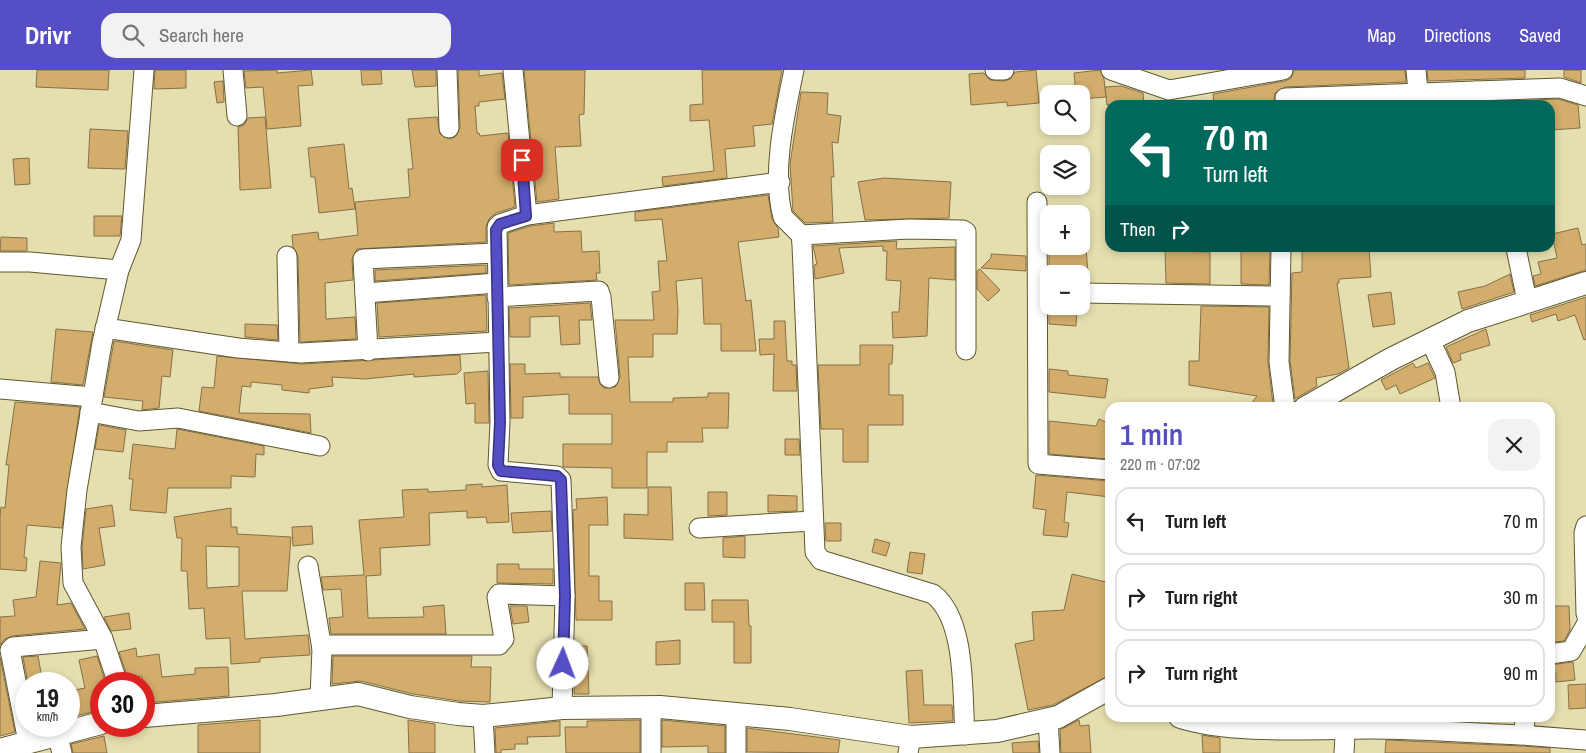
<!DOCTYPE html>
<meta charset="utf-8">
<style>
body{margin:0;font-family:"Archivo Narrow",sans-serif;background:#f2f2f2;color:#202124;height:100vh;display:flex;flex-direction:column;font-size:19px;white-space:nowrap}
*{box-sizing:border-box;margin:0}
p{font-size:16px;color:#757577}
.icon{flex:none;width:28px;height:28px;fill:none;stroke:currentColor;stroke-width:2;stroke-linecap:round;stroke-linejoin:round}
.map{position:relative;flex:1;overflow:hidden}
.drawer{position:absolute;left:1105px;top:332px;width:450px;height:320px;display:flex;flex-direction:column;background:#fff;border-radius:15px;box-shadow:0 2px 8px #0003}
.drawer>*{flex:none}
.top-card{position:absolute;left:1105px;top:30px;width:450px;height:152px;border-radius:15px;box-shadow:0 2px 8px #0003;background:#00695c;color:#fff;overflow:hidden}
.tools{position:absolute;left:1040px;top:15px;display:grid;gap:10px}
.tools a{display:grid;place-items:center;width:50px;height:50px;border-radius:10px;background:#fff;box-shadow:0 2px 8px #0003;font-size:25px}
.speed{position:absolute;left:15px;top:602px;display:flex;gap:10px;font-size:25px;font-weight:700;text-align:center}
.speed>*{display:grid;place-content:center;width:65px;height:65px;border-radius:50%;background:#fff;box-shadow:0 2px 8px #0003;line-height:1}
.speed small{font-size:12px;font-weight:400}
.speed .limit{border:8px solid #d22;background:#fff;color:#111}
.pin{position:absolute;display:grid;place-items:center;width:42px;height:42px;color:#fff;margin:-21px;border-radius:10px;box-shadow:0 2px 8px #0006}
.me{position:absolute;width:55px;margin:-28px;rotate:2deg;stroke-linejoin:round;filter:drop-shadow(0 0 4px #0008)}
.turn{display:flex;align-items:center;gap:18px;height:105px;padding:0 15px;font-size:22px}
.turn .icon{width:65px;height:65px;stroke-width:2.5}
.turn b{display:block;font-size:35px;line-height:42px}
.then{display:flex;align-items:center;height:48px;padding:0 15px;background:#0003;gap:10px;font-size:19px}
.round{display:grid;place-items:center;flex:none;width:52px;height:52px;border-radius:15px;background:#f2f2f2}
.headline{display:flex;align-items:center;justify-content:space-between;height:85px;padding:0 15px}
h1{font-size:30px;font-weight:600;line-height:38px;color:#554ec5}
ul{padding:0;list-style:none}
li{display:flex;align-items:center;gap:15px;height:68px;margin:0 10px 8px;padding:0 5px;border:2px solid #e0e0e0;border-radius:15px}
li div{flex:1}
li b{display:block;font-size:19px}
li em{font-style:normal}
header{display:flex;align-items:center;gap:30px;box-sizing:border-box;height:70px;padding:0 25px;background:#554ec5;color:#fff}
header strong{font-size:24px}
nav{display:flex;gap:28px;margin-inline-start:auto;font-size:18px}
.search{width:350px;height:45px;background:#f2f2f2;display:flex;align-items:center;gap:12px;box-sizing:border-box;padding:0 18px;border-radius:15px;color:#757577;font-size:19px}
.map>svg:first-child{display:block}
.building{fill:#d2ad6c;stroke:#877049;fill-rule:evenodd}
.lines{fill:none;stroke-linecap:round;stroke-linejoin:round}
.minor-casing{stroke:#5f582e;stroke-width:21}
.tertiary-casing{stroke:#5f582e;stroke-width:24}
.minor{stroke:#fff;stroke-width:19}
.tertiary{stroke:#fff;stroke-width:22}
.route-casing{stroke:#373380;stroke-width:12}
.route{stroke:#554ec5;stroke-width:9}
</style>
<header>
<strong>Drivr</strong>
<div class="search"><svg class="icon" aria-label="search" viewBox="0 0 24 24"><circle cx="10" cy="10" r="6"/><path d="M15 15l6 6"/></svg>Search here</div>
<nav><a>Map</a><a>Directions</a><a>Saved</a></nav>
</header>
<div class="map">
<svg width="1586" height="683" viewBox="0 0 1586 683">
<rect width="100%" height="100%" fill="#e5deaf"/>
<g class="building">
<polygon points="37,0 109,0 108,20 36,17"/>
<polygon points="155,0 186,0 186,18 154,19"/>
<polygon points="277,0 277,3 311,0 313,15 298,16 301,56 267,59 263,17 246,18 244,1"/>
<polygon points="361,0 381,0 382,14 362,15"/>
<polygon points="412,0 436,0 436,16 415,17"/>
<polygon points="458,0 479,0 479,6 502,3 505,29 479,32 479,36 475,36 477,63 479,63 480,66 508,63 515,137 496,143 489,149 486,157 486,172 357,179 352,189 353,210 325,213 326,249 355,247 356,269 300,272 298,186 293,177 292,165 318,162 319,170 358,165 355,132 410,127 408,99 413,99 408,49 437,47 440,64 449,69 455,67 460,58"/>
<polygon points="524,0 585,0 584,44 579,45 581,76 555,77 559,129 537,132"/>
<polygon points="702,0 782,0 772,54 753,56 755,76 725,79 727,108 663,116 662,107 714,101 709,50 690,51 690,35 703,34"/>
<polygon points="1036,0 1039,33 1007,36 1007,32 971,35 969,4 984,3 990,10 1004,11 1010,9 1015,2"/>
<polygon points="1100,0 1104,9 1106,27 1081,29 1081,24 1076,24 1074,3"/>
<polygon points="1294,0 1405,0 1406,12 1285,17 1275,23 1274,29 1276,35 1214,35 1213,24 1285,11 1291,8"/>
<polygon points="1427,0 1525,0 1525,8 1428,11"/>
<polygon points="1564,0 1581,0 1581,13 1564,7"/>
<polygon points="223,11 224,32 217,33 214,12"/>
<polygon points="1121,16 1143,23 1144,35 1107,35 1105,17"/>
<polygon points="801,22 828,23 827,44 841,46 838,73 832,72 834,107 831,107 833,152 805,153 793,141 790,94"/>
<polygon points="1558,29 1578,35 1580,58 1551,60 1550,35 1491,35 1491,32"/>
<polygon points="265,47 271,118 240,120 238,57 244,55 248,48"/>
<polygon points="90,59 128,61 125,99 88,98"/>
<polygon points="344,74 349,119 352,118 355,139 319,143 315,107 311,107 308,78"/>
<polygon points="29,88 30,114 15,115 13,89"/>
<polygon points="884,108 951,112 949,148 865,150 858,112"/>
<polygon points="768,125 772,149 778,158 779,167 738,172 746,231 751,230 756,281 721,281 721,254 704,254 702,208 676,211 678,241 677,264 653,264 653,287 628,287 630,332 673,332 673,328 708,327 708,323 729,323 728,358 702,358 703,372 667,372 667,382 647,382 647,418 612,418 612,398 563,397 563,374 612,374 612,344 569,344 569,324 523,327 523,348 511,348 510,294 525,294 525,304 560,303 560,307 598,307 600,314 604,318 615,317 620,307 615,250 654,250 652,222 660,221 658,191 667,191 662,149 635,151 635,142"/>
<polygon points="94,146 122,146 120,166 94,166"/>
<polygon points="554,153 554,162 581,161 582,182 599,181 600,203 596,203 597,210 509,215 508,163 530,156"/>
<polygon points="1578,158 1582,175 1586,174 1586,200 1535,216 1533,206 1541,204 1538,192 1557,188 1552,164"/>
<polygon points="1,167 27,168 27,181 0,181"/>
<polygon points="897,171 896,179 955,177 955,210 929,208 927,266 893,268 892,242 899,242 901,211 886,210 887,181 883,181 883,176 839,178 844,203 815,209 814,195 817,194 813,176"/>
<polygon points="1051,176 1086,176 1088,204 1049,204 1049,182 1052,181"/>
<polygon points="1241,178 1270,178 1269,215 1241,214"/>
<polygon points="1302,178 1320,178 1320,181 1369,179 1371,207 1339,209 1339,213 1337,213 1349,298 1338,304 1316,308 1317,316 1295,329 1290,291 1292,203 1302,202"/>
<polygon points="1165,181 1210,182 1210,214 1166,213"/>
<polygon points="991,184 1026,186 1026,201 981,198 991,188"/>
<polygon points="486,195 486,203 375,211 375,200"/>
<polygon points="980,199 1000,220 988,231 977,219 977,201"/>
<polygon points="1510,204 1514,222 1462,239 1458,222 1485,216"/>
<polygon points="1391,222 1395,254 1373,257 1368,225"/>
<polygon points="486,225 487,261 379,267 377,233"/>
<polygon points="1586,227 1586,269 1584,270 1575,245 1558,251 1556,244 1532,252 1530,245"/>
<polygon points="590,233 592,250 579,250 580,274 561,275 559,246 530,247 530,267 510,267 509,238"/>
<polygon points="1049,236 1077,236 1076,256 1049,254"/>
<polygon points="1201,236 1269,237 1268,292 1273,334 1248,338 1257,326 1189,315 1189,291 1199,291"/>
<polygon points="774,251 785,251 787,291 792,291 792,295 796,295 797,321 773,321 774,284 760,285 759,269 774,269"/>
<polygon points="245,254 277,255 278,270 245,267"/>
<polygon points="56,259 93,262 83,315 51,312"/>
<polygon points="1486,259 1490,275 1460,284 1461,290 1453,293 1446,277"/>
<polygon points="114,271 173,280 170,307 162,306 159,338 142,340 143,331 104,327"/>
<polygon points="860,275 893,275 892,294 889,294 889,325 903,325 903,355 868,355 868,392 843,392 843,359 821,359 818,295 860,295"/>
<polygon points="460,285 461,300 457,304 414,307 414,304 365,309 332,307 333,316 309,319 309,323 282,320 282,315 251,312 251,317 242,316 239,343 310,344 311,363 199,341 202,317 214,318 217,286 302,294"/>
<polygon points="1413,293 1416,298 1428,293 1435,308 1400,324 1396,315 1386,320 1381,310"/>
<polygon points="1049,299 1068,301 1068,305 1108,309 1105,328 1049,322"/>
<polygon points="488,301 489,353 475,353 475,333 466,334 464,303"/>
<polygon points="15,332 80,337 62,458 27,455 24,487 27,488 26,501 0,499 0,446 1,437 5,438 9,395 6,395"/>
<polygon points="1099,349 1110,354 1108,389 1049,384 1049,351 1096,356"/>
<polygon points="99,355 126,360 123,382 95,379"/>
<polygon points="177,359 264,376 264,385 256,384 255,407 231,406 231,418 168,418 166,443 130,440 133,409 129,409 133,374 175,379"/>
<polygon points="785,369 799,369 800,385 785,385"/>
<polygon points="1036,405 1110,411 1110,427 1067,422 1064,452 1069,453 1067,467 1043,465 1046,440 1033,438"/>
<polygon points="482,414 482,417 507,415 509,452 487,453 486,447 467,448 467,441 429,443 430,475 380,478 381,505 366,506 368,548 424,547 423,537 444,535 446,564 331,564 329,548 343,547 341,519 323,520 321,507 364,505 359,450 404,447 402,420 428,419 428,422 466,420 466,415"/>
<polygon points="648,417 671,417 673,470 624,468 624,444 648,445"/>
<polygon points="708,422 727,422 727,445 708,446"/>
<polygon points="768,425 797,426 797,441 768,442"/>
<polygon points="607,427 608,455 589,455 589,506 599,506 599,531 612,531 612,550 576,550 573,440 577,439 576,429"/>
<polygon points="112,435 115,456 99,458 105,495 83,499 82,477 86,439"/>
<path d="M231,438V457H237V464L291,467L287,521H242L245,569L308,565L310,585L260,588V592L231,594L230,568L206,569L204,538L189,539L187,501H181L182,468H177L174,447ZM206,476L239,477V516L207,518Z"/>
<polygon points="551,441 552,461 513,463 511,443"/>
<polygon points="825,453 841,453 841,471 826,471"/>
<polygon points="312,456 313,474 293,476 292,457"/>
<polygon points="745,466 745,488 723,487 723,468"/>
<polygon points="875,469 890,473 886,486 872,482"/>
<polygon points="910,482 925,484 922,504 907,502"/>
<polygon points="40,491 61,493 57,535 71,533 85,559 12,566 5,569 0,575 0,547 15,546 13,530 36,527"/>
<polygon points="497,494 519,494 519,499 553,499 553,514 497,513"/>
<polygon points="1072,504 1110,513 1110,605 1053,635 1028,640 1015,574 1034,570 1032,542 1064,540"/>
<polygon points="685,513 704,513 705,540 685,540"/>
<polygon points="712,530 748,530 749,556 751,556 751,593 734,593 734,552 712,552"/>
<polygon points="510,536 527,536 529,552 513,554"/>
<polygon points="1552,536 1569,536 1570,560 1564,571 1554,572"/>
<polygon points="129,543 131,559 111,561 104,547"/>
<polygon points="680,570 680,594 656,595 656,572"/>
<polygon points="575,576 587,576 589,624 574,624"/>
<polygon points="136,578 137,587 159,584 162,607 195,604 195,598 228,597 229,626 145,633 142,606 128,608 119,582"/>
<polygon points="38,586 43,614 28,614 23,587"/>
<polygon points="97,586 106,614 101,614 101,640 71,647 69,621 85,618 79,590"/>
<polygon points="333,586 472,586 471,597 491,597 490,632 459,631 413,624 361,611 332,614"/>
<polygon points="0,587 15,662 0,666"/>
<polygon points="1573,592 1575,610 1556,612 1556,603 1550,603 1550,595"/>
<polygon points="922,600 924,635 952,635 953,651 909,653 906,601"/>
<polygon points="1586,614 1586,638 1569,639 1568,615"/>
<polygon points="260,650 260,683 198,683 198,655"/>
<polygon points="408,650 435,654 435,683 409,683"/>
<polygon points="640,650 640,683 566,683 565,657 587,657 587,651"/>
<polygon points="662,650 725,656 725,683 708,683 708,676 662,677"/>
<polygon points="1079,650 1080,656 1089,655 1091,683 1061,683 1060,660"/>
<polygon points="560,651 560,666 527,667 528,674 515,674 515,679 501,680 501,683 496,683 495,658"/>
<polygon points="747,658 840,670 838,683 747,682"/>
<polygon points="1202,665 1220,668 1220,683 1203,683"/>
<polygon points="104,666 107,683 73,683 71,674"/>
<polygon points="1386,670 1521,676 1550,678 1550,683 1385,683"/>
<polygon points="1038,671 1039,683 1013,683 1012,673"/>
</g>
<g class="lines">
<defs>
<g id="minor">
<polyline points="233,0 237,46"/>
<polyline points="447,0 449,58"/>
<polyline points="513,0 527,145 500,154 497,157 500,352 498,395 501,401 557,406 561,410 565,526 562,638"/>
<path d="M794,0C785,43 771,104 783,147L801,165L802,175L815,482L821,490L933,524C967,550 962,626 965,665"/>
<polyline points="995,0 1004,0"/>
<polyline points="1111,0 1169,20 1283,0"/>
<polyline points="1416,0 1418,22"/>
<polyline points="1476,21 1560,18 1586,26"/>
<polyline points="1285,28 1476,21 1480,35"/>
<polyline points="1037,132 1038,394 1110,400"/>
<polyline points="527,145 780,112"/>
<polyline points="801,165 909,159 963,160 966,162 966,280"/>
<polyline points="1281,178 1279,292 1285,338"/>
<polyline points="1516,178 1527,231"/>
<polyline points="287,186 289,282"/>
<polyline points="0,192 30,192 119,200"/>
<polyline points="365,223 497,213"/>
<polyline points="1081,223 1280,226"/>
<polyline points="497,227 599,221 601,227 609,308"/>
<polyline points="105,258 238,278 301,283 498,272"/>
<polyline points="1430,270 1445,302 1451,338"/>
<polyline points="368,281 363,189 496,183"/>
<polyline points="0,319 93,327"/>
<polyline points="90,342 139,351 178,348 320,376"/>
<polyline points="1586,456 1584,463 1586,544"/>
<polyline points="699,458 812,451"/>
<polyline points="308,496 322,579"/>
<polyline points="1550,584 1571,581 1586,555"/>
<polyline points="118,614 103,569 73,513 71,477 77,420 102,273 119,200 131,170 144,0"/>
<polyline points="320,627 322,579 325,575 499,575 504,569 497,527 499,524 565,526"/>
<polyline points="483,646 485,683"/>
<path d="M1179,648C1230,665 1316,659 1371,659C1421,659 1470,663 1520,665L1524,663L1525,648"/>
<polyline points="1048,649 1050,683"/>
<polyline points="57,664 62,683"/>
<polyline points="1522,665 1586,670"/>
<polyline points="28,672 10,580 13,577 103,569"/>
<polyline points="651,683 651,638"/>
<polyline points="736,683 736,646"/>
<polyline points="908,683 911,667"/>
<polyline points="1344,683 1346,648"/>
</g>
<g id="tertiary">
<polyline points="1305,338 1391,289 1468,251 1586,213"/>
<polyline points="144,646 276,635 358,624 410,637 458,644 483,646 562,638 660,637 790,649 911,667 997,661 1058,647 1110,618"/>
<polyline points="0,680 101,653"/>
</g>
</defs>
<use href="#minor" class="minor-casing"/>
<use href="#tertiary" class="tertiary-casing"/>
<use href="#minor" class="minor"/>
<use href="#tertiary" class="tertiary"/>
</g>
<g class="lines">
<defs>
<polyline id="route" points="522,90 526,146 500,154 496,160 500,352 498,395 501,401 557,406 561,410 565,526 563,594"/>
</defs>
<use href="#route" class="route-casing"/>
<use href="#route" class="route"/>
</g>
</svg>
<div class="tools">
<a><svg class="icon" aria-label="search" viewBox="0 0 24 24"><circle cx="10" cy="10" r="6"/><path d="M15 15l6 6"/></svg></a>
<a><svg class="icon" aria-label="layers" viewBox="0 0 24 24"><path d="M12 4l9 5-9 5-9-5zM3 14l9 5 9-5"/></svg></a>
<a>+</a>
<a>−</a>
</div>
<div class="speed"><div>19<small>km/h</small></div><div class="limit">30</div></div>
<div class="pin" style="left:522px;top:90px;background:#d93025"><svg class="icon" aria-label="arrive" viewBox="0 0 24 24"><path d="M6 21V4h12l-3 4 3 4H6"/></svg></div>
<svg class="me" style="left:563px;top:594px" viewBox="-20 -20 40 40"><circle r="19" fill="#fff"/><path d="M0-13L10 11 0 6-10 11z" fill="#554ec5"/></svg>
<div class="top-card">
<div class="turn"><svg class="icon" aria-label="left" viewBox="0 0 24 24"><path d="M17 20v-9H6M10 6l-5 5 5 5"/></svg><div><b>70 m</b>Turn left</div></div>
<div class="then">Then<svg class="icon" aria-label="right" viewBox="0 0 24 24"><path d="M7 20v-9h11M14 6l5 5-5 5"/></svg></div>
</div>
<section class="drawer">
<div class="headline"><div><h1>1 min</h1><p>220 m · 07:02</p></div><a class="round"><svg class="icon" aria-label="close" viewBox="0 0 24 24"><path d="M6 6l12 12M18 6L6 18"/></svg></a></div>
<ul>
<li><svg class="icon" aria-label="left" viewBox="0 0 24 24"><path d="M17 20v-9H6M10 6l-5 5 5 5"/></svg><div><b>Turn left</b></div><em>70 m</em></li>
<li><svg class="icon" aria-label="right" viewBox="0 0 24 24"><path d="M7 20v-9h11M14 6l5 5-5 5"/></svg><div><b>Turn right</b></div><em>30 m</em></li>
<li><svg class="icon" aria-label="right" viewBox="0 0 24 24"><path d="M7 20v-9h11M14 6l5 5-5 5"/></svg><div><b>Turn right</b></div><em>90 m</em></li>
</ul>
</section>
</div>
